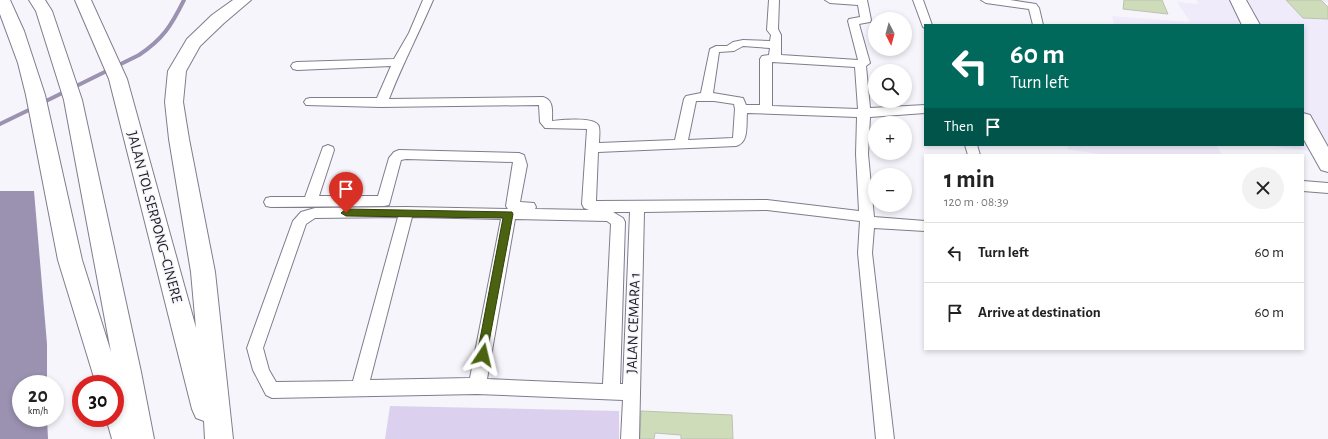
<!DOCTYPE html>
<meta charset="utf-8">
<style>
body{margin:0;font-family:"Alegreya Sans",sans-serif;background:#f2f2f2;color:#222;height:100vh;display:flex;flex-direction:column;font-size:15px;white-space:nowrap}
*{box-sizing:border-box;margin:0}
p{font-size:13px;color:#767676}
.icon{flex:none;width:22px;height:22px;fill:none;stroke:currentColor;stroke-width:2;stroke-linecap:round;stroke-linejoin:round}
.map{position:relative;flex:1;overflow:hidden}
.sheet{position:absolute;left:924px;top:154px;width:380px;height:196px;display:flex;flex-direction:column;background:#fff;border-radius:0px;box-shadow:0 2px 6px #0003}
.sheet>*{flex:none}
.hud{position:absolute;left:924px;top:24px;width:380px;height:122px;border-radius:0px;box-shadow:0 2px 6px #0003;background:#00695c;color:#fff;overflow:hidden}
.needle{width:26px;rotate:174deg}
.buttons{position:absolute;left:868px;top:12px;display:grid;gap:8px}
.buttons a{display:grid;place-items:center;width:44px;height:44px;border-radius:50%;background:#fff;box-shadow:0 2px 6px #0003;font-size:20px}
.speed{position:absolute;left:12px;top:375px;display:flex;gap:8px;font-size:20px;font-weight:700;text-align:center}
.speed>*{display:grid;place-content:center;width:52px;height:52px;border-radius:50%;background:#fff;box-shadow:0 2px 6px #0003;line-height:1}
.speed small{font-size:10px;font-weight:400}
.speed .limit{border:6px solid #d22;background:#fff;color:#111}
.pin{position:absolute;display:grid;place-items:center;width:34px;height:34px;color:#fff;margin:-41px -17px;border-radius:50% 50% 50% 0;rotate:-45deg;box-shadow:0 0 4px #0007}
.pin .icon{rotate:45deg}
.me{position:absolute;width:44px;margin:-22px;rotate:10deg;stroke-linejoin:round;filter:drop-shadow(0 0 3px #0008)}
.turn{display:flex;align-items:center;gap:14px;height:84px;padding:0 20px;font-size:18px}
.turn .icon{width:52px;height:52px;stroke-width:2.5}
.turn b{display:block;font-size:28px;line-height:34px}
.then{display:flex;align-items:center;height:38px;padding:0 20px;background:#0003;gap:8px;font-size:15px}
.round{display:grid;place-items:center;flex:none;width:42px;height:42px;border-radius:21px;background:#f2f2f2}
.head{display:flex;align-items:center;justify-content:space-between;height:68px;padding:0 20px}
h1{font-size:24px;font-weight:600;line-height:30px}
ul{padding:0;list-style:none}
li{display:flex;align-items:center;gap:12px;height:60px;padding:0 20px;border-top:1px solid #e0e0e0}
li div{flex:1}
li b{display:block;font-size:15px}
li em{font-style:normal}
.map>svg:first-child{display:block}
.built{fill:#f0ebfb}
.green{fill:#dbd1ef}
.water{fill:#9b91b1}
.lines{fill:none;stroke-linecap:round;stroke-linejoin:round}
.stream{stroke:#9b91b1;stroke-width:4}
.building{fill:#cfdcba;stroke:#bbc2b1}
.minor-casing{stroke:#817c8c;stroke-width:2}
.primary-casing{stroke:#817c8c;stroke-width:2}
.motorway-casing{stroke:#817c8c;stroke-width:2}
.minor{fill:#fff;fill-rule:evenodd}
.primary{fill:#fff;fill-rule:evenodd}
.motorway{fill:#fff;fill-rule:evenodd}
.route{fill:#4b6311;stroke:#31400b}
.labels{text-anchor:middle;stroke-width:3;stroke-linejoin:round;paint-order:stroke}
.street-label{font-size:15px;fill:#1f1d24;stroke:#f7f5fc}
</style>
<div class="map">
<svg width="1328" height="439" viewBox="0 0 1328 439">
<rect width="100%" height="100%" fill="#f7f5fc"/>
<g class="built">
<polygon points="1197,0 1328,0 1328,2 1320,2 1328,11 1328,154 1267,145 1303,145 1303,25 1114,25 1112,16 1190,22 1177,2 1198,4"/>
<polygon points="1067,145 1217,145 1222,155 1110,155 1068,150"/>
</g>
<polygon class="green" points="390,406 619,411 619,439 385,439"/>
<polygon class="water" points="0,191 34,191 47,344 47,384 21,384 21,418 47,418 48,439 0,439"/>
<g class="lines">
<g class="stream">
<path d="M42,103L139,55C163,39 171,26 184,0"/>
<polyline points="0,124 35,107"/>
</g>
</g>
<g class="building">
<polygon points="1124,0 1162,0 1168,14 1123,9"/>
<polygon points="1286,0 1321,0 1328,7 1328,19 1303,18"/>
<polygon points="641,411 732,415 733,439 681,439 681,435 655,433 654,439 640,439"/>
</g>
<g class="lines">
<defs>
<g id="minor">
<path d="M423,0H433C419,33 402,65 389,99L543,97C554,100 552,111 552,121C562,120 597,116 599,127C600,132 599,138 599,143L675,140L684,99L686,96L701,93L710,49L716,46H727L733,42L743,40L770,41L771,35L767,30L769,0H779L778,29L781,35V55L858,60L848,21L849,19L860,17L858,5L830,3L825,0H867L871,20L870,22L859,24L870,63L866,66L870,108L925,105V113L870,117L868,154L874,217L925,221V231L874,228L872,253L894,439H876L858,253L860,221L767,210L644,212L639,439H621L623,400L477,394L272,398L266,395L253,370L247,348L293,221L301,212L315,208L406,207L508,209L506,206L513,162L406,159L401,160L389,205L384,206L271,207L266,206L264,202L266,198L271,197H305L323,147L328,145L333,147L334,150L319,196H378L389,158L394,152L399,150L519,153L524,155L527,165L520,202L534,203L536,207L535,209L589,210L584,208L582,204L587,129L545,128L540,122L539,105L381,107L306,105L304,102L306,99L310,98H377L391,66L297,70L293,69L291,66L293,63L297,62L394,59L409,33ZM743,46L770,48L769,55L762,56L760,59V105H746L743,98L713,93L719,52L734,51ZM772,62L855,67L858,109L772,106ZM696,101H714L734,104L735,109L733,138L688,140ZM747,113L857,117L856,154L859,211L767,200L596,201L598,152L736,146C749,143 746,125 747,113ZM613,212H630L623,384H620L625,222L623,218ZM398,217L353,381L276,382L269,370L263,348L306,224L315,218ZM412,217L501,219L470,378L370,380ZM515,219L607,221L611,224L603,384L487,379Z"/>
<polygon points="913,0 923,0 932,25 925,25 925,28 923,27"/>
<polygon points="981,0 1010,0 1036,4 1039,8 1043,25 1033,25 1029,9 986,3"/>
<polygon points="965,145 977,145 980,155 968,155"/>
<polygon points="1303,181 1328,183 1328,193 1303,191"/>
</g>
<g id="primary">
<polygon points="1230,0 1246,0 1260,25 1242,25"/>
<polygon points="1303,113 1310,115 1328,147 1328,172 1321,170 1303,138"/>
</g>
<g id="motorway">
<polygon points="0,0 10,0 24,31 45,95 82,260 111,352 64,100 36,11 29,0 45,0 52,11 82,100 141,372 154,439 112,439 106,418 115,418 115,384 96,384 58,260 26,95 18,63 0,14"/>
<polygon points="75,0 91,0 127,79 196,328 191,272 169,139 165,102 168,71 187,39 212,15 233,0 251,0 224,23 200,46 186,71 183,102 189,139 215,272 233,439 205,439 204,421 196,418 192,409 109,79"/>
</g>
</defs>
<use href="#minor" class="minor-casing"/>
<use href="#primary" class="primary-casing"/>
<use href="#motorway" class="motorway-casing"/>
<use href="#minor" class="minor"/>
<use href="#primary" class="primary"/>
<use href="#motorway" class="motorway"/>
</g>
<polygon class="route" points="346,209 512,212 513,214 486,358 483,359 479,358 477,355 503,218 346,216 341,213"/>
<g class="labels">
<g class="street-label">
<text transform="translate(155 217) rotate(75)" y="5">JALAN TOL SERPONG–CINERE</text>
<text transform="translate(633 323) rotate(-88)" y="5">JALAN CEMARA 1</text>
</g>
</g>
</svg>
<div class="buttons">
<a><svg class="needle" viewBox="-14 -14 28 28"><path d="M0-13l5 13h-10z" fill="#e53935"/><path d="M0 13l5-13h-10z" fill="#767676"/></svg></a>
<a><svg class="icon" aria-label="search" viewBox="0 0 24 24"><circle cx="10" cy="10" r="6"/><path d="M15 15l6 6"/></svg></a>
<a>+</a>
<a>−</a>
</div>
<div class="speed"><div>20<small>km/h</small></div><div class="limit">30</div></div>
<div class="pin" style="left:346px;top:213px;background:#d93025"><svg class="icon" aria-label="arrive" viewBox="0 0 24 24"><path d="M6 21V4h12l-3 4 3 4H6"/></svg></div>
<svg class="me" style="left:483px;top:355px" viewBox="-20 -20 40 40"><path d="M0-17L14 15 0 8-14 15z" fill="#4b6311" stroke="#fff" stroke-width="4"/></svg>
<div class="hud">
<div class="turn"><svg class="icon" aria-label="left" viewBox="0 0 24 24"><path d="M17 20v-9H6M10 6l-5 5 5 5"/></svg><div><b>60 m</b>Turn left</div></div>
<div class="then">Then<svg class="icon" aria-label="arrive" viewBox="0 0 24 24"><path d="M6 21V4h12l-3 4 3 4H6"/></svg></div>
</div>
<section class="sheet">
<div class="head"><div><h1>1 min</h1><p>120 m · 08:39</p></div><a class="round"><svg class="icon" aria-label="close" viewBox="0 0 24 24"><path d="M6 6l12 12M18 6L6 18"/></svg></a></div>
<ul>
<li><svg class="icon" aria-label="left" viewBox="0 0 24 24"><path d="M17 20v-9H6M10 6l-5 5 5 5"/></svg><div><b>Turn left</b></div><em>60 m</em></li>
<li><svg class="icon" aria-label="arrive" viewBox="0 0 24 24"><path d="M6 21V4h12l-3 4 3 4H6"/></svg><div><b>Arrive at destination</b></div><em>60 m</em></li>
</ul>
</section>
</div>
